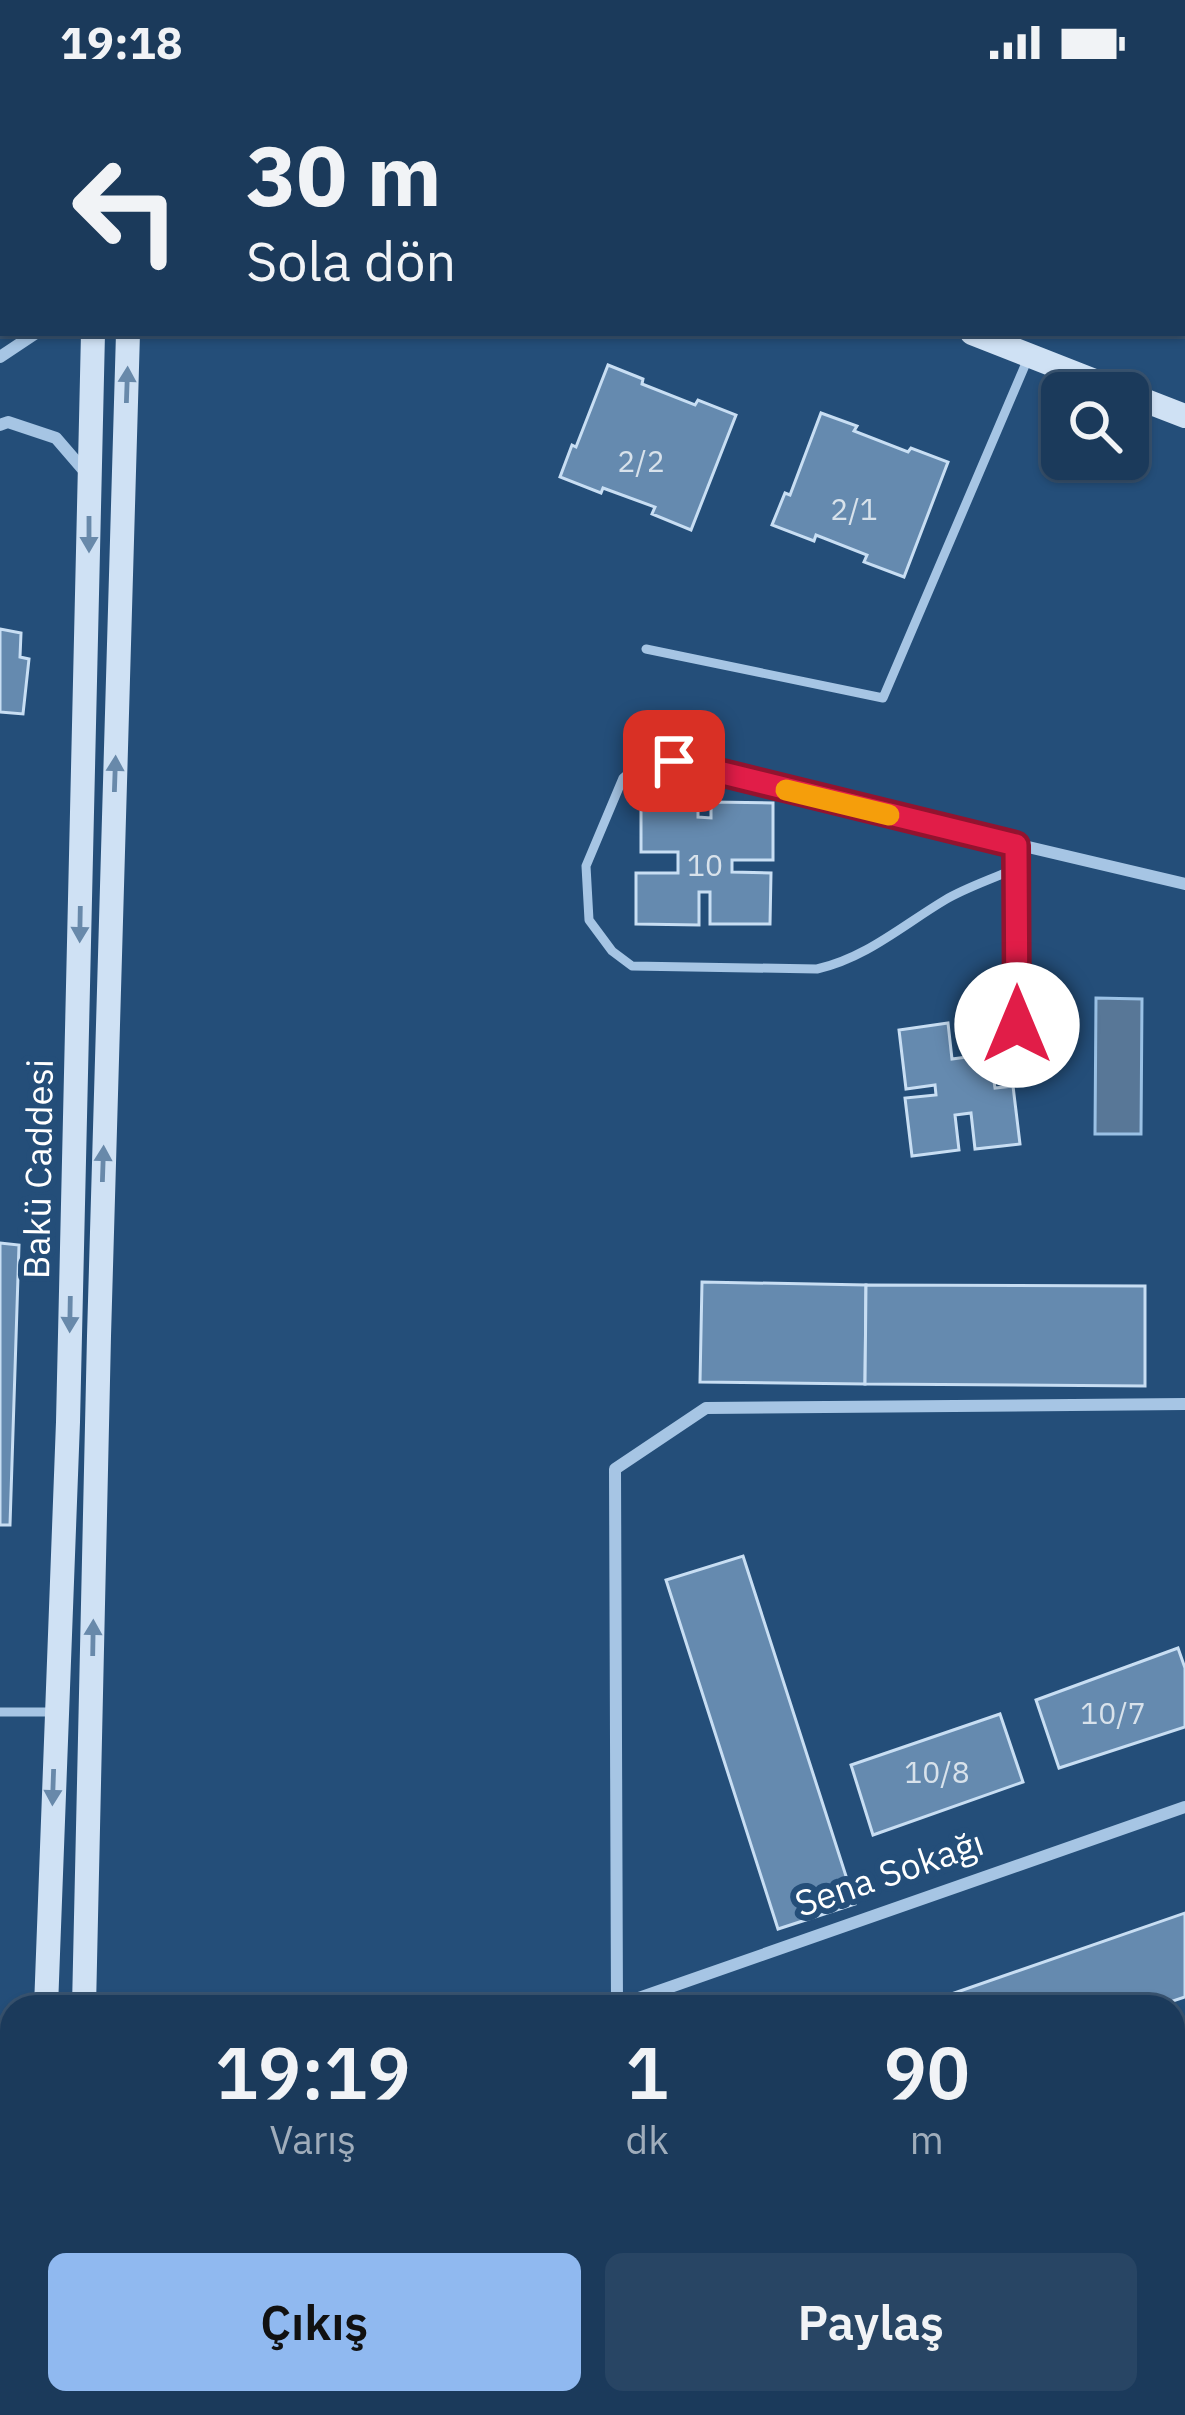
<!DOCTYPE html>
<html lang="tr">
<meta charset="utf-8">
<style>
body{margin:0;font-family:"IBM Plex Sans",sans-serif;background:#284564;color:#f1f3f6;height:100vh;display:flex;flex-direction:column;font-size:45px;white-space:nowrap}
*{box-sizing:border-box;margin:0}
p{font-size:39px;color:#a0adbb}
.icon{flex:none;width:66px;height:66px;fill:none;stroke:currentColor;stroke-width:2;stroke-linecap:round;stroke-linejoin:round}
.map{position:relative;flex:1;overflow:hidden}
.panel{position:absolute;left:0px;top:1911px;width:1185px;height:420px;display:flex;flex-direction:column;background:#1b3a5b;border-radius:36px 36px 0 0;box-shadow:0 3px 9px #0004,0 0 0 3px #395471}
.panel>*{flex:none}
.banner{position:absolute;left:0px;top:0px;width:1185px;height:252px;box-shadow:0 3px 9px #0004,0 0 0 3px #395471;background:#1b3a5b;color:#f1f3f6;overflow:hidden}
.fabs{position:absolute;left:1041px;top:288px;display:grid;gap:24px}
.fabs a{display:grid;place-items:center;width:108px;height:108px;border-radius:18px;background:#1b3a5b;box-shadow:0 3px 9px #0004,0 0 0 3px #395471;font-size:60px}
.pin{position:absolute;display:grid;place-items:center;width:102px;height:102px;color:#fff;margin:-51px;border-radius:24px;box-shadow:0 6px 18px #0006}
.me{position:absolute;width:132px;margin:-66px;rotate:0deg;stroke-linejoin:round;filter:drop-shadow(0 0 9px #0008)}
.turn{display:flex;align-items:center;gap:42px;height:252px;padding:0 48px;font-size:54px}
.turn .icon{width:156px;height:156px;stroke-width:2.5}
.turn b{display:block;font-size:84px;line-height:102px}
.eta{display:flex;justify-content:space-evenly;align-items:center;height:204px;text-align:center}
.eta b{font-size:72px;font-weight:600;line-height:84px}
.action{display:flex;gap:24px;margin-top:auto;padding:24px 48px}
.action a{flex:1;height:138px;border-radius:18px;background:#90b9f0;color:#111;font-size:48px;font-weight:600;line-height:138px;text-align:center}
.action a+a{background:#284564;color:#f1f3f6}
.status{display:flex;justify-content:space-between;align-items:center;height:84px;padding:0 60px;background:#1b3a5b;direction:ltr}
.status svg{height:33px;fill:currentColor}
.map>svg:first-child{display:block}
.green{fill:#376896}
.water{fill:#587797;stroke:#9ac1e5;stroke-width:3}
.building{fill:#658aaf;stroke:#c8def3;stroke-width:3}
.lines{fill:none;stroke-linecap:round;stroke-linejoin:round}
.lane{stroke:#a6c5e4;stroke-width:9}
.street{stroke:#a6c5e4;stroke-width:12}
.secondary{stroke:#cfe1f4;stroke-width:24}
.oneway{fill:#6889aa}
.route-casing{stroke:#92132f;stroke-width:30}
.route{stroke:#e11d48;stroke-width:21}
.slow{stroke:#f59e0b;stroke-width:21}
.labels{text-anchor:middle;stroke-width:12;stroke-linejoin:round;paint-order:stroke}
.number-label{font-size:30px;fill:#d8e2eb}
.street-label{font-size:36px;fill:#fff;stroke:#244e79}
</style>
<div class="status"><b>19:18</b><svg viewBox="0 0 49 12"><path d="M0 12V9h3v3zM5 12V6h3v6zM10 12V3h3v9zM15 12V0h3v12zM26 1h20v11H26zM47 4h2v5h-2z"/></svg></div>
<div class="map">
<svg width="1185" height="2331" viewBox="0 0 1185 2331">
<rect width="100%" height="100%" fill="#244e79"/>
<g class="green">
<polygon points="1173,2188 1185,2188 1185,2331 866,2331 865,2319 1173,2319"/>
<polygon points="105,2319 794,2319 798,2331 105,2331"/>
</g>
<polygon class="water" points="1096,914 1142,915 1141,1050 1095,1050"/>
<g class="building">
<polygon points="785,0 883,0 883,3 782,3"/>
<polygon points="608,281 643,295 642,300 695,321 698,316 736,331 691,446 652,430 655,423 603,404 601,409 560,393 572,361 576,363"/>
<polygon points="821,329 857,342 854,347 908,368 911,364 948,378 904,493 864,478 867,471 816,451 814,457 772,441 785,409 790,411"/>
<polygon points="0,545 21,549 20,573 29,575 23,630 0,628"/>
<polygon points="711,718 773,719 773,776 732,776 732,788 771,789 770,840 710,840 710,808 699,808 699,841 636,840 636,789 678,789 678,768 641,768 641,720 698,720 698,733 711,734"/>
<polygon points="1001,932 1009,989 993,991 995,1004 1013,1002 1020,1060 975,1065 971,1029 955,1031 959,1066 912,1072 905,1014 936,1011 935,1001 906,1005 899,946 948,939 952,975 967,973 962,937"/>
<polygon points="0,1159 19,1161 10,1441 0,1441"/>
<polygon points="702,1198 866,1201 865,1300 700,1298"/>
<polygon points="866,1201 1145,1202 1145,1302 865,1300"/>
<polygon points="743,1472 855,1820 778,1845 666,1496"/>
<polygon points="1178,1564 1185,1584 1185,1643 1059,1684 1036,1616"/>
<polygon points="1000,1630 1023,1698 873,1751 851,1681"/>
<polygon points="1185,1829 1185,1913 1155,1923 914,1923"/>
</g>
<g class="lines">
<g class="lane">
<polyline points="646,565 883,614 1029,272"/>
<path d="M693,684C669,676 643,676 623,694L586,782L589,836L612,867L632,882L817,885C866,874 903,841 945,816C967,803 993,795 1016,784"/>
<polyline points="1016,761 1017,941"/>
<polyline points="0,1628 56,1628"/>
<polyline points="832,2319 835,2331"/>
<polyline points="0,2327 36,2329"/>
</g>
<g class="street">
<polyline points="1128,0 1129,3"/>
<polyline points="741,3 742,0"/>
<polyline points="1182,107 1185,113"/>
<polyline points="0,273 36,249"/>
<polyline points="0,341 8,338 56,354 87,390"/>
<polyline points="693,684 1185,800"/>
<polyline points="616,1922 1185,1723"/>
<polyline points="617,1923 615,1385 706,1324 1185,1320"/>
<polyline points="1173,1949 1185,1945"/>
<polyline points="1173,1998 1185,1994"/>
<polyline points="1173,2138 1185,2138"/>
</g>
<g class="secondary">
<polyline points="341,0 348,3"/>
<polyline points="101,3 101,0"/>
<polyline points="136,3 136,0"/>
<polyline points="972,249 1125,309"/>
<polyline points="1128,310 1185,332"/>
<polyline points="46,1923 68,1338 93,249"/>
<polyline points="84,1923 99,1252 128,249"/>
<polyline points="36,2331 36,2319"/>
<polyline points="74,2331 74,2319"/>
</g>
</g>
<defs><path id="oneway-solid" d="M-6-.8H1V-3.2L6.5 0L1 3.2V.8H-6Z" transform="scale(3)"/></defs>
<g class="oneway">
<use href="#oneway-solid" transform="translate(127 301) rotate(-88)"/>
<use href="#oneway-solid" transform="translate(89 450) rotate(90)"/>
<use href="#oneway-solid" transform="translate(115 690) rotate(-88)"/>
<use href="#oneway-solid" transform="translate(80 840) rotate(91)"/>
<use href="#oneway-solid" transform="translate(103 1080) rotate(-88)"/>
<use href="#oneway-solid" transform="translate(70 1230) rotate(91)"/>
<use href="#oneway-solid" transform="translate(93 1554) rotate(-89)"/>
<use href="#oneway-solid" transform="translate(53 1703) rotate(92)"/>
</g>
<g class="lines">
<defs>
<polyline id="route" points="674,677 1016,761 1017,941"/>
</defs>
<use href="#route" class="route-casing"/>
<use href="#route" class="route"/>
<polyline class="slow" points="786,706 889,731"/>
</g>
<g class="labels">
<g class="number-label">
<text x="641" y="388">2/2</text>
<text x="854" y="436">2/1</text>
<text x="705" y="792">10</text>
<text x="1113" y="1640">10/7</text>
<text x="937" y="1699">10/8</text>
</g>
<g class="street-label">
<text transform="translate(38 1085) rotate(-89)" y="13">Bakü Caddesi</text>
<text transform="translate(889 1789) rotate(-19)" y="13">Sena Sokağı</text>
</g>
</g>
</svg>
<div class="fabs">
<a><svg class="icon" aria-label="search" viewBox="0 0 24 24"><circle cx="10" cy="10" r="6"/><path d="M15 15l6 6"/></svg></a>
</div>
<div class="pin" style="left:674px;top:677px;background:#d93025"><svg class="icon" aria-label="arrive" viewBox="0 0 24 24"><path d="M6 21V4h12l-3 4 3 4H6"/></svg></div>
<svg class="me" style="left:1017px;top:941px" viewBox="-20 -20 40 40"><circle r="19" fill="#fff"/><path d="M0-13L10 11 0 6-10 11z" fill="#e11d48"/></svg>
<div class="banner">
<div class="turn"><svg class="icon" aria-label="left" viewBox="0 0 24 24"><path d="M17 20v-9H6M10 6l-5 5 5 5"/></svg><div><b>30 m</b>Sola dön</div></div>
</div>
<section class="panel">
<div class="eta">
<div><b>19:19</b><p>Varış</p></div>
<div><b>1</b><p>dk</p></div>
<div><b>90</b><p>m</p></div>
</div>
<div class="action"><a>Çıkış</a><a>Paylaş</a></div>
</section>
</div>
